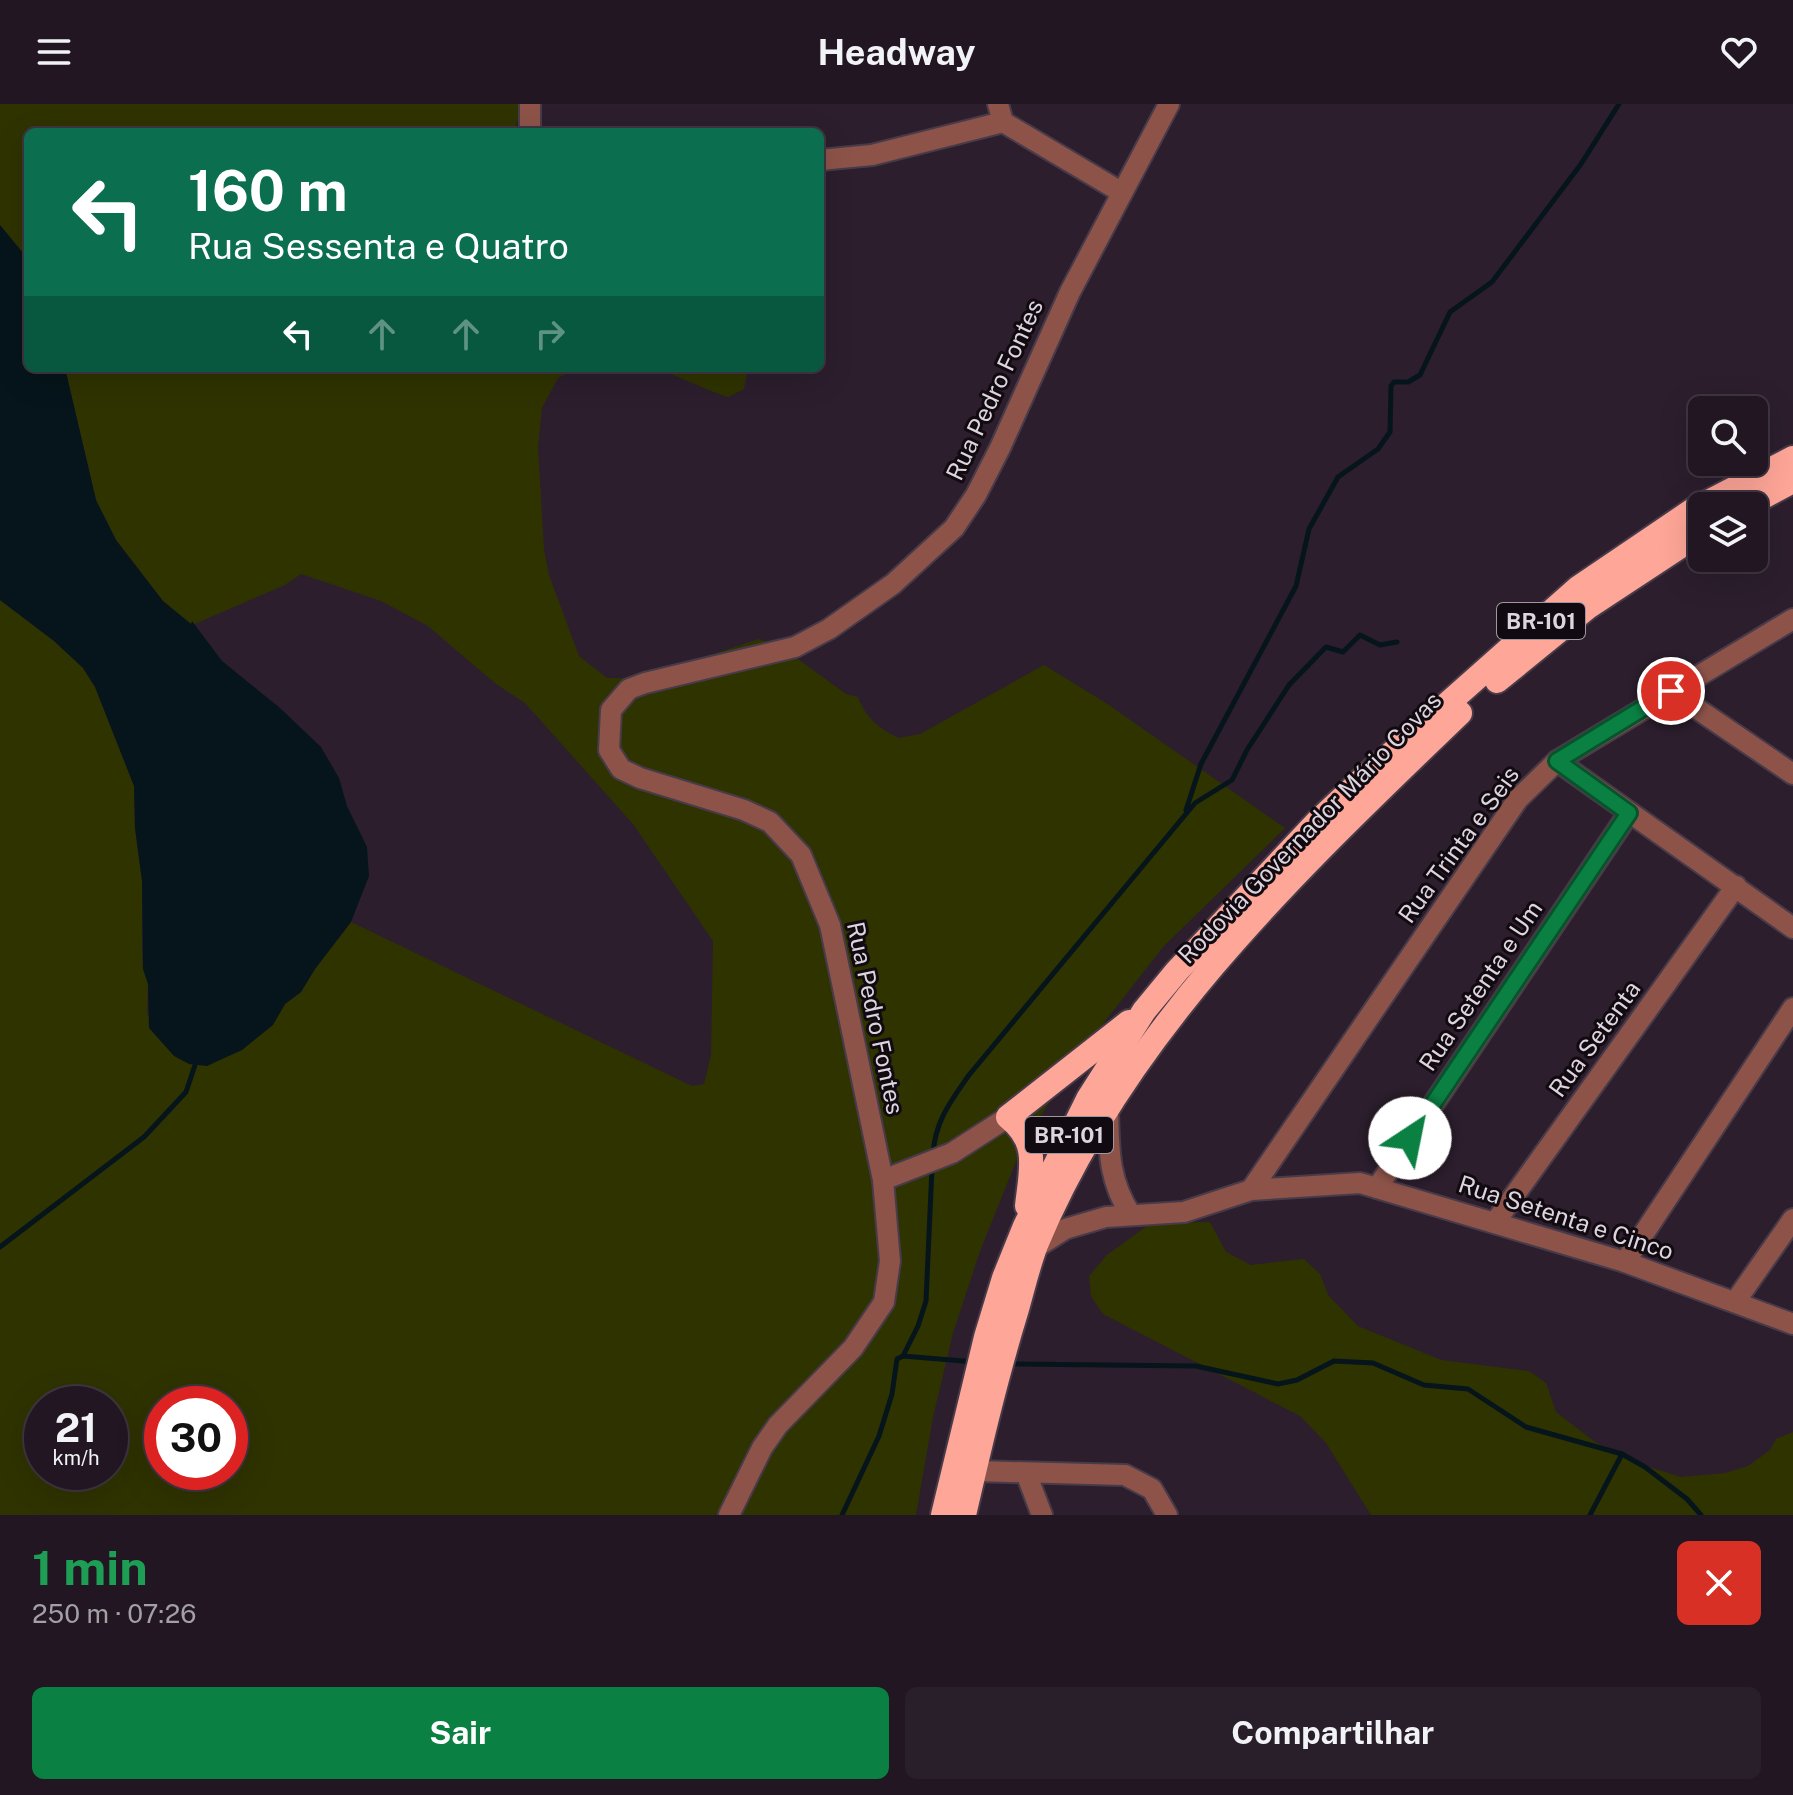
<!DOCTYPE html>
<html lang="pt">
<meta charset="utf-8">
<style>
body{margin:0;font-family:"Public Sans",sans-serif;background:#291f2a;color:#f1f3f6;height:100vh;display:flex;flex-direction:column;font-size:30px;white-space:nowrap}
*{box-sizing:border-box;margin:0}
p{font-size:26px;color:#a29fa5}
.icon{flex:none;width:44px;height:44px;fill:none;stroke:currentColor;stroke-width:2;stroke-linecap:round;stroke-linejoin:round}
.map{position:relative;height:1411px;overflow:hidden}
.side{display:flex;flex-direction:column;background:#211622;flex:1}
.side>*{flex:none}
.banner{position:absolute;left:24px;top:24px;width:800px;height:244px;border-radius:12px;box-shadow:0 8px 32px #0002,0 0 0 2px #3e3540;background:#0b6e4f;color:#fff;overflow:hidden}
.tools{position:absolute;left:1688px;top:292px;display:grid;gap:16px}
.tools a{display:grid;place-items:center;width:80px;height:80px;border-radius:12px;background:#211622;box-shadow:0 8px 32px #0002,0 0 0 2px #3e3540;font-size:40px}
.speed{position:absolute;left:24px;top:1282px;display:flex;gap:16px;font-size:40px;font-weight:700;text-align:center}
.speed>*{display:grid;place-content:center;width:104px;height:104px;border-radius:50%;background:#211622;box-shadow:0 8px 32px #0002,0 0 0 2px #3e3540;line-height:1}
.speed small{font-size:20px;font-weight:400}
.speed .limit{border:12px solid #d22;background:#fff;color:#111}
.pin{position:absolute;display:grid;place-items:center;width:68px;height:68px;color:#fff;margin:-34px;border:4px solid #fff;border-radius:50%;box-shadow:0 2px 8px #0007}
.me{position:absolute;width:88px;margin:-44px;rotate:34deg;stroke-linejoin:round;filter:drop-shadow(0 0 6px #0008)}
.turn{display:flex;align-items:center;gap:28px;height:168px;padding:0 32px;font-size:36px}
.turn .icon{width:104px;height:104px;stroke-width:2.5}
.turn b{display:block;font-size:56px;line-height:68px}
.lanes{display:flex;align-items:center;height:76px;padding:0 32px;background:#0003;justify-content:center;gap:40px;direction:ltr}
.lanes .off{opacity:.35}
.round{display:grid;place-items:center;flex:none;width:84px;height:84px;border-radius:12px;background:#291f2a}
.overview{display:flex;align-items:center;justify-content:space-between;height:136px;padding:0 32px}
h1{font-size:48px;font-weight:700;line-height:60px;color:#1e9e55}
.button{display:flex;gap:16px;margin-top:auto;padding:16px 32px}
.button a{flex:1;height:92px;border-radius:12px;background:#0b8043;color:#fff;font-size:32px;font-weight:700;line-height:92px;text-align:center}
.button a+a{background:#291f2a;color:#f1f3f6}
header{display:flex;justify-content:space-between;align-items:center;height:104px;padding:0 32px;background:#211622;font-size:36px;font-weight:700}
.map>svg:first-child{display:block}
.green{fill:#2f3300;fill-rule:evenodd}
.water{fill:#06151b}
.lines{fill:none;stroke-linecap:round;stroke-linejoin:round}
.stream{stroke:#06151b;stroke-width:5}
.minor-casing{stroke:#483b49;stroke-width:24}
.highway-casing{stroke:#483b49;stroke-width:28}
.minor{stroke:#8d5349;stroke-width:20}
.highway{stroke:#fea698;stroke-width:24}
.route-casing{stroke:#07532c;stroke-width:20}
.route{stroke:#0b8043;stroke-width:14}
.labels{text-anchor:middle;stroke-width:6;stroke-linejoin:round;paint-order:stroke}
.shield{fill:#110b11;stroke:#a098a0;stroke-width:2}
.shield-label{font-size:22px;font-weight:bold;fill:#ddd4de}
.street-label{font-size:24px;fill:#ddd4de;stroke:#110b11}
</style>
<header><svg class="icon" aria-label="menu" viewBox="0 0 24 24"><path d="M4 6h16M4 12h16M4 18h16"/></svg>Headway<svg class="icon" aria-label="heart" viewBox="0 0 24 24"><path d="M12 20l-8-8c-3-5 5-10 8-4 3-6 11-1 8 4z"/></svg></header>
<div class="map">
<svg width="1793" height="1411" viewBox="0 0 1793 1411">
<rect width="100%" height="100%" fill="#2c1e2d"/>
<g class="green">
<polygon points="0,0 522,0 515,25 511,28 28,28 28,155 0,121"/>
<path d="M65,264H577L558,274L542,304L538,343L544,446L549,471L579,552L607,574H625L647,566L683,560L759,535L780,542L846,590L858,593C866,614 879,625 899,634L920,630L1044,561L1106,599L1285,724L1163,843L1074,957L1021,1045L980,1147L953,1229L933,1313L916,1411H0V496L54,537L83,564L95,583L134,682L135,724L142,777V842L143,865L148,880L147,911L272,921L285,900L301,888L315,865L351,818L692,982L704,980L711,951L713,837L633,720L525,599L496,580L428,522L381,497L301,470L285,481L192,521L163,497L116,436L96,396ZM42,1300H110V1368H42ZM162,1300H230V1368H162Z"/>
<path d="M652,264H748L744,285L728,293C702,285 679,271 652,264Z"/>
<polygon points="1210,1118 1226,1148 1251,1161 1304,1155 1320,1170 1328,1191 1358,1222 1441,1256 1529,1267 1546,1279 1556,1308 1595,1338 1636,1359 1681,1373 1725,1369 1748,1362 1770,1346 1776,1335 1793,1328 1793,1411 1371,1411 1326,1339 1300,1312 1103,1210 1091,1192 1089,1172 1107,1151 1151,1119"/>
</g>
<polygon class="water" points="0,121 28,155 28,264 65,264 96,396 116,436 163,497 191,520 192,517 222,557 280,604 321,643 339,674 347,702 367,743 369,772 351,818 315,865 301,888 285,900 273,921 242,946 207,962 189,960 174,952 149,924 148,880 143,865 142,777 135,724 134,682 95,583 83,564 54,537 0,496"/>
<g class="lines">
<g class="stream">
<polyline points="1186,706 1201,660 1296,482 1309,425 1338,373 1378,345 1390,328 1391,282 1394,278 1408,278 1420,271 1450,208 1492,178 1581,60 1619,0"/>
<path d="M933,1050C935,1017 951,997 969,971L1195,699L1232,676L1247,646L1289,581L1326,543L1343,548L1360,531L1380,541L1397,538"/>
<polyline points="0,1143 144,1033 186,988 196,958"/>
<polyline points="903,1252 975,1258"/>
<polyline points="1008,1260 1196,1262 1278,1280 1297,1276 1334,1257 1373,1259 1424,1281 1468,1285 1526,1323 1622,1350 1645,1363 1687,1395 1701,1411"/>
<polyline points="842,1411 879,1332 892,1290 897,1255 903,1252 918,1222 926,1197 932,1064"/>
<polyline points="1590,1411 1622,1350"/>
</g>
<defs>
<g id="minor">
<polyline points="998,0 1003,18 1121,88"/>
<polyline points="530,28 530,0"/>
<polyline points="820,56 872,51 1003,18"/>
<polyline points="1671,587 1793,670"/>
<polyline points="1557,657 1793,824"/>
<path d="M1108,1004C1109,1045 1108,1076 1131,1111"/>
<polyline points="883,1076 952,1049 1008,1013"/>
<polyline points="1377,1084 1629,709"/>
<polyline points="1251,1086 1518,695 1557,657 1793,515"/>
<polyline points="1496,1117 1736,782"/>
<polyline points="1035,1144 1065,1125 1106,1113 1184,1108 1251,1086 1360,1079 1625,1158 1793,1220"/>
<polyline points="1625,1158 1793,904"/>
<polyline points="1735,1198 1793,1115"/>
<polyline points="974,1367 1125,1371 1152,1385 1167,1411"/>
<polyline points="1026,1369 1042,1411"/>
<polyline points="729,1411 762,1344 778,1321 853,1244 884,1198 890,1157 883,1076 830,821 801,751 770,718 744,706 640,674 621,665 609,646 611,606 629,585 645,579 795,543 829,525 893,480 954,424 976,391 1000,344 1070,188 1169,0"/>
</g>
<g id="highway">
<polyline points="1746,402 1793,377"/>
<polyline points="1497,577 1588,503 1702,428"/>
<path d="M1027,1102C1031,1065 1040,1038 1008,1013L1129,918"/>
<polyline points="943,1411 986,1233 1004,1174 1025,1122 1088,995 1144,907 1177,867 1318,717 1366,672 1578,484 1693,406 1793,354"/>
<path d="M964,1411C980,1342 996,1273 1017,1205C1023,1184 1028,1162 1036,1141C1124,928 1298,765 1460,609"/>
</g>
</defs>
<use href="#minor" class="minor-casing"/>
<use href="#highway" class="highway-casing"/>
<use href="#minor" class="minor"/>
<use href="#highway" class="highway"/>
</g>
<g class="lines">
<defs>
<polyline id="route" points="1410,1034 1629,709 1557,657 1671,587"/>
</defs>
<use href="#route" class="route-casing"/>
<use href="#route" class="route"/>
</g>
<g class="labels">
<g class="shield">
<rect x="1497" y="499" width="88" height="36" rx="6"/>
<rect x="1025" y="1013" width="88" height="36" rx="6"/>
</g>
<g class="shield-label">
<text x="1541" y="525">BR-101</text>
<text x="1069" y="1039">BR-101</text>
</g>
<g class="street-label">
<text transform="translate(995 286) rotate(-65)" y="8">Rua Pedro Fontes</text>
<text transform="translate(1310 724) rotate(-46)" y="8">Rodovia Governador Mário Covas</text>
<text transform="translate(1459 741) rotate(-54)" y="8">Rua Trinta e Seis</text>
<text transform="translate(1481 882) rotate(-56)" y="8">Rua Setenta e Um</text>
<text transform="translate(875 914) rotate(78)" y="8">Rua Pedro Fontes</text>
<text transform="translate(1595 935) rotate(-54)" y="8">Rua Setenta</text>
<text transform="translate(1566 1114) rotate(18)" y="8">Rua Setenta e Cinco</text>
</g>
</g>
</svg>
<div class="tools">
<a><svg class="icon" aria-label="search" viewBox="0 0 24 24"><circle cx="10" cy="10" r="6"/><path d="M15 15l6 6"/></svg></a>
<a><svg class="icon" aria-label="layers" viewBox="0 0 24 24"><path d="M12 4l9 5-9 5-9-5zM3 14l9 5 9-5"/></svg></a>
</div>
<div class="speed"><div>21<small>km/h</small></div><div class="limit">30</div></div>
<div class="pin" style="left:1671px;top:587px;background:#d93025"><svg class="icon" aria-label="arrive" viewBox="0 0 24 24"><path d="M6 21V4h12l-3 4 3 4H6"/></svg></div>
<svg class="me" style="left:1410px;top:1034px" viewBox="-20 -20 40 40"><circle r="19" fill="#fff"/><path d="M0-13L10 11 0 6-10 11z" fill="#0b8043"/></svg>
<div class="banner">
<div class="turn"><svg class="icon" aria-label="left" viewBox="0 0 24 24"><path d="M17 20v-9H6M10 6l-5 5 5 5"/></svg><div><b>160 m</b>Rua Sessenta e Quatro</div></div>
<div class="lanes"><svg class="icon" aria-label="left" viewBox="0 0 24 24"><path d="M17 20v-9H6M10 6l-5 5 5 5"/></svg><svg class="icon off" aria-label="ahead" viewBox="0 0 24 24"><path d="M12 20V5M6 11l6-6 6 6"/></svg><svg class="icon off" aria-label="ahead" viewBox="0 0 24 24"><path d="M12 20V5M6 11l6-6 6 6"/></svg><svg class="icon off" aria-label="right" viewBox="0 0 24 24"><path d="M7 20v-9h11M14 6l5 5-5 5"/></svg></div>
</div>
</div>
<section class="side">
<div class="overview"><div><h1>1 min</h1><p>250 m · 07:26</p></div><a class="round" style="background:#d93025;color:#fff"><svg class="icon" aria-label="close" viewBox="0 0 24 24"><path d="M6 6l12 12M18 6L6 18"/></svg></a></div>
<div class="button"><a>Sair</a><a>Compartilhar</a></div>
</section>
